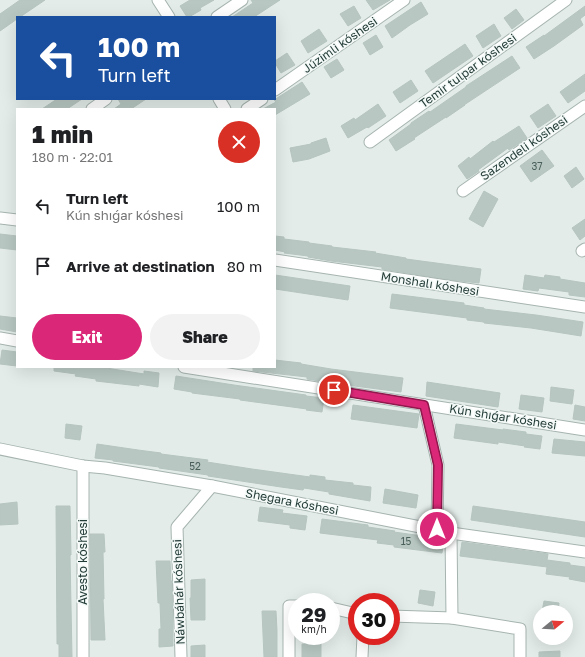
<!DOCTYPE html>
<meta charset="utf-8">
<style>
body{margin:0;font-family:"Golos Text",sans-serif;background:#f2f2f2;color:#202124;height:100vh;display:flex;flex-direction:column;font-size:15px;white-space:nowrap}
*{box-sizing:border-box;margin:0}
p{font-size:13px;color:#757577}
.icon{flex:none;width:22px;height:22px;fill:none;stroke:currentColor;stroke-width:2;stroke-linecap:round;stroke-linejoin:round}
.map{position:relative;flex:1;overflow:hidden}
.drawer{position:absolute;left:16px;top:108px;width:260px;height:260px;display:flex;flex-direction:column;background:#fff;border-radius:0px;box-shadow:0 4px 16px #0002}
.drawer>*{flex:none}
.banner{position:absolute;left:16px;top:16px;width:260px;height:84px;border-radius:0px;box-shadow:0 4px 16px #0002;background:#1a4fa0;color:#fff;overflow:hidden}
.needle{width:26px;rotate:72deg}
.tools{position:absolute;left:533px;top:605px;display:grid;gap:8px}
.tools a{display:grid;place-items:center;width:40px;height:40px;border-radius:50%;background:#fff;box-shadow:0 4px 16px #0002;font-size:20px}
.speed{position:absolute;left:288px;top:593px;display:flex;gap:8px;font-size:20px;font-weight:700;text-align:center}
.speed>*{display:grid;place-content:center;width:52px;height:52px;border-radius:50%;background:#fff;box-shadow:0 4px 16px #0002;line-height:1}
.speed small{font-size:10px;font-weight:400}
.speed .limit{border:6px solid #d22;background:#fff;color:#111}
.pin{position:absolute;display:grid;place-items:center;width:34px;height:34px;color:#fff;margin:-17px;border:2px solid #fff;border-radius:50%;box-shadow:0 1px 4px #0007}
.me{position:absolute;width:44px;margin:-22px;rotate:0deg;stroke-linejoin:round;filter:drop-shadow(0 0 3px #0008)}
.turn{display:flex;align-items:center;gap:14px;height:84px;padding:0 16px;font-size:18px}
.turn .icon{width:52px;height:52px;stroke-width:2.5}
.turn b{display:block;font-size:28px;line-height:34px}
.round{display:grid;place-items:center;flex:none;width:42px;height:42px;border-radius:21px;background:#f2f2f2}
.head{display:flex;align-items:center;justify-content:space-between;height:68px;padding:0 16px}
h1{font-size:24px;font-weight:800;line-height:30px}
.action{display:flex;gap:8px;margin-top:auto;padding:8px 16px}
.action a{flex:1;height:46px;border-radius:24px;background:#db2777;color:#fff;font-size:16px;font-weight:800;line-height:46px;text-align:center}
.action a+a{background:#f2f2f2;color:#202124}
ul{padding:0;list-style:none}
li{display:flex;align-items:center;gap:12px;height:60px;padding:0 16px}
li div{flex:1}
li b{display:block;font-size:15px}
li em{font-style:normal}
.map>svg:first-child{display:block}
.building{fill:#b8c7c2;stroke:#b6c5c0}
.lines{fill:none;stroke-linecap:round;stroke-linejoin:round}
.minor-casing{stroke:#a6b4b0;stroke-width:13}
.minor{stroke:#fff;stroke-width:11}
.route-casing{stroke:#8e194d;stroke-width:10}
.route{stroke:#db2777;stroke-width:7}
.labels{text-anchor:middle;stroke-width:3;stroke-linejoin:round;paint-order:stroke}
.number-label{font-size:10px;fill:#495f5a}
.street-label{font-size:12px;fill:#243c38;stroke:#f3f9f7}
</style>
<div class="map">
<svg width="585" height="657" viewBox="0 0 585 657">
<rect width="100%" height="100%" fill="#e3ece9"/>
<g class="building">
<polygon points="20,0 45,0 20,17 17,17 17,19 0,31 0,14"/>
<polygon points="190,0 214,0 200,8 201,10 189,17 187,17 180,6"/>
<polygon points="251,0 280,0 254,17 232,17 253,3"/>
<polygon points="366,0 390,0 373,10"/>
<polygon points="421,2 428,14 410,25 392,38 385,26"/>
<polygon points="354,6 361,18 348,26 340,14"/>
<polygon points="585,6 585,15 580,19 583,25 554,46 534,59 526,47 544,35 544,36"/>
<polygon points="516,9 524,20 512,29 504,18"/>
<polygon points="494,24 501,36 483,48 476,36"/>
<polygon points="319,29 327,41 308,53 301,41"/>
<polygon points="376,35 383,47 370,55 363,43"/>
<polygon points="465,44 473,56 433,83 425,71"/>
<polygon points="287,53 295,65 281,73 275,63 275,61"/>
<polygon points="512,56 520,68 464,105 465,105 446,118 446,117 414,138 415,139 396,151 389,140 411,124 411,123 429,111 430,112 466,87 466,86"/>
<polygon points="337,59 344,70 331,78 324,67"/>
<polygon points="585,74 585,91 568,103 560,92"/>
<polygon points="411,80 418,91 400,103 393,92"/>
<polygon points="302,82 310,94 275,115 275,109 263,109 276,102 274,100"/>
<polygon points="57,99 82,99 67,109 42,109"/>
<polygon points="118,99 146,99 131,109 114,109 121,104"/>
<polygon points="378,104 386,116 368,128 367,127 348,138 341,126 354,118 355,120"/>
<polygon points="548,104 556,116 538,128 530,116"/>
<polygon points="519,126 527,138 509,150 508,148 478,170 479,171 467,179 458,166 469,157 470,159 493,141 494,142"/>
<polygon points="326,138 330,151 309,159 293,162 290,148 311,144 311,143"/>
<polygon points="542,150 554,166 531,182 520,166"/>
<polygon points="576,167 584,179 572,188 564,176"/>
<polygon points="484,191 498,199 483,227 469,219"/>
<polygon points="585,219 585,236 580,240 572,228"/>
<polygon points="0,234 17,236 17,250 0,248"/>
<polygon points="275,236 284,237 284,239 309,242 309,243 332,246 332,247 376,252 375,253 406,258 406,259 481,269 479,283 451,280 382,269 382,267 331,261 308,257 308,256 284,253 285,252 275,250"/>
<polygon points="275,275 350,286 348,300 275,289"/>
<polygon points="525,275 544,278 545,275 560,277 560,279 585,283 585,297 569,295 569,292 539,288 538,291 523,289"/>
<polygon points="392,294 464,303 464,305 484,308 484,309 536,315 583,322 581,336 531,328 484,323 484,322 467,320 467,318 390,308"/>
<polygon points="0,316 17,318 17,332 0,329"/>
<polygon points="2,350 17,352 17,366 0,364"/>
<polygon points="275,360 301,363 301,364 331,369 403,378 401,392 331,383 307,379 307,377 253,371 253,367 275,367"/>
<polygon points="54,367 100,367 144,374 144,371 159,373 158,387 139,384 139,386 96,381 96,379 75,376 76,374 54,371"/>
<polygon points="176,376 234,385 306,395 306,396 324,398 322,412 306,410 307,409 240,400 240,399 192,393 192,392 174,389"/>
<polygon points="427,382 500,393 498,407 426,396"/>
<polygon points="551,387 574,390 572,404 550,401"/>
<polygon points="521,395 544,398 542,412 519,409"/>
<polygon points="353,405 419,414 417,428 351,419"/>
<polygon points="575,405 585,407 585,421 573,419"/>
<polygon points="66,424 82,426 80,440 65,438"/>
<polygon points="456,424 503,430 503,429 526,432 526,434 542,436 540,449 524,447 525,446 498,442 498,444 454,438"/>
<polygon points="554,439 585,442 585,456 552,453"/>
<polygon points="97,444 138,450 161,453 161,454 208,460 207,462 252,469 310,477 310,475 325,477 325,480 353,483 353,485 371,487 370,501 329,494 329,492 304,488 303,490 281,487 208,476 208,475 159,468 159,467 113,461 113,460 95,458"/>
<polygon points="385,489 418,495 416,508 383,503"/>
<polygon points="17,502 18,524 0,525 0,504"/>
<polygon points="56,506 70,506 71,555 70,555 72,657 59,657 59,644 57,644"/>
<polygon points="473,506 585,522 585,537 471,520"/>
<polygon points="260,507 283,510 282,513 307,516 305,530 290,528 290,525 258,521"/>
<polygon points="322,519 368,525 368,527 395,531 394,532 444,539 442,553 394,547 394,545 377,543 378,540 320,533"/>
<polygon points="90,534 104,534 105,552 103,552 104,599 103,599 105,640 91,640"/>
<polygon points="462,542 548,554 547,560 570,563 570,565 585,567 585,582 569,579 570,577 546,574 547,567 460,556"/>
<polygon points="156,561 170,561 171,581 172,581 173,646 159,647 159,629 161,629 160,603 158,603"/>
<polygon points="205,579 205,620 191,620 190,598 191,598 191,580"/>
<polygon points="420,590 435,592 433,606 418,603"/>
<polygon points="544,601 559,603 558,612 542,612"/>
<polygon points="262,611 276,611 277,631 277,657 264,657"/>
<polygon points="305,636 321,636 321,657 302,657 302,644 305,644"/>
<polygon points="205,645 205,657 191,657 191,646"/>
<polygon points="560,651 560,657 539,657 539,652"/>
</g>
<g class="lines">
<defs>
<g id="minor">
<polyline points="158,0 169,17"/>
<polyline points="217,17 242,0"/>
<polyline points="275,90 404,0"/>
<polyline points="219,99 225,109"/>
<polyline points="92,109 106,99"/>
<polyline points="247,109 262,99"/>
<polyline points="370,142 566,0"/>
<polyline points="463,191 585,106"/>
<polyline points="0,218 17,220"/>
<polyline points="582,251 585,249"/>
<polyline points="275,260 585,307"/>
<polyline points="0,338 17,341"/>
<polyline points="184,367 585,430"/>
<polyline points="424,405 438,465 437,529"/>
<polyline points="0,449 83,466 105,468 212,486 451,533 585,552"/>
<polyline points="451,533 452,618"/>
<polyline points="331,608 357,614"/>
<polyline points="391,616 452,618 520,629 520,657"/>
<polyline points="83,657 83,466"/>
<polyline points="181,657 177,527 212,486"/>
<polyline points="289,657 289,606 297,606"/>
<polyline points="362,657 363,636"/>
</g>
</defs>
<use href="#minor" class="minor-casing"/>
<use href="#minor" class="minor"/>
</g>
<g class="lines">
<defs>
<polyline id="route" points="334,390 424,405 438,465 437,529"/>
</defs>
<use href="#route" class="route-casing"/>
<use href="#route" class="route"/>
</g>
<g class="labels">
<g class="number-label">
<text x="537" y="170">37</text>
<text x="195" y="470">52</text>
<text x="406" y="545">15</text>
</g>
<g class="street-label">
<text transform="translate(340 45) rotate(-35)" y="4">Júzimli kóshesi</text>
<text transform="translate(468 71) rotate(-36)" y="4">Temir tulpar kóshesi</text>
<text transform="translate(524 148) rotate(-35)" y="4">Sazendeli kóshesi</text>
<text transform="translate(430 284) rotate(9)" y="4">Monshalı kóshesi</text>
<text transform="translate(503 417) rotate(9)" y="4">Kún shıǵar kóshesi</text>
<text transform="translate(292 502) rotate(11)" y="4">Shegara kóshesi</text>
<text transform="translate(83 562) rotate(-90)" y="4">Avesto kóshesi</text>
<text transform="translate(179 592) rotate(-92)" y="4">Náwbáhár kóshesi</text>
</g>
</g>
</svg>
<div class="tools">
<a><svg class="needle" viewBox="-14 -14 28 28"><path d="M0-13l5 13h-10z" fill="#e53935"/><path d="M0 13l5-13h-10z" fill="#757577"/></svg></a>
</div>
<div class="speed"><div>29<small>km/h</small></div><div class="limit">30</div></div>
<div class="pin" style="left:334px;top:390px;background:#d93025"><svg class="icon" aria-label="arrive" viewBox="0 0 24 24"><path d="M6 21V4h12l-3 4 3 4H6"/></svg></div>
<svg class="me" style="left:437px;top:529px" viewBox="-20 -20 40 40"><circle r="17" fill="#db2777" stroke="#fff" stroke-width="3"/><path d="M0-11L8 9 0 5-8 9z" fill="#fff"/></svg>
<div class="banner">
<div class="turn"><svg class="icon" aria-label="left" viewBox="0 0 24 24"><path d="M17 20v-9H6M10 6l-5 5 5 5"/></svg><div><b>100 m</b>Turn left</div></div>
</div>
<section class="drawer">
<div class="head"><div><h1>1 min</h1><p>180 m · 22:01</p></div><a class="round" style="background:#d93025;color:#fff"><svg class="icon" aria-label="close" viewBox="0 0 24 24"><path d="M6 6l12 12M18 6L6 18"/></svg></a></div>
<ul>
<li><svg class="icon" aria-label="left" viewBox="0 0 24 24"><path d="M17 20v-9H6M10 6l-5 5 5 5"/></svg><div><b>Turn left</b><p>Kún shıǵar kóshesi</p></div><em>100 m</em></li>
<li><svg class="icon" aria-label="arrive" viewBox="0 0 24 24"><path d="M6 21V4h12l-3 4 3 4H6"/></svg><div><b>Arrive at destination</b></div><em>80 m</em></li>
</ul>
<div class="action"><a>Exit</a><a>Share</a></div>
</section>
</div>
